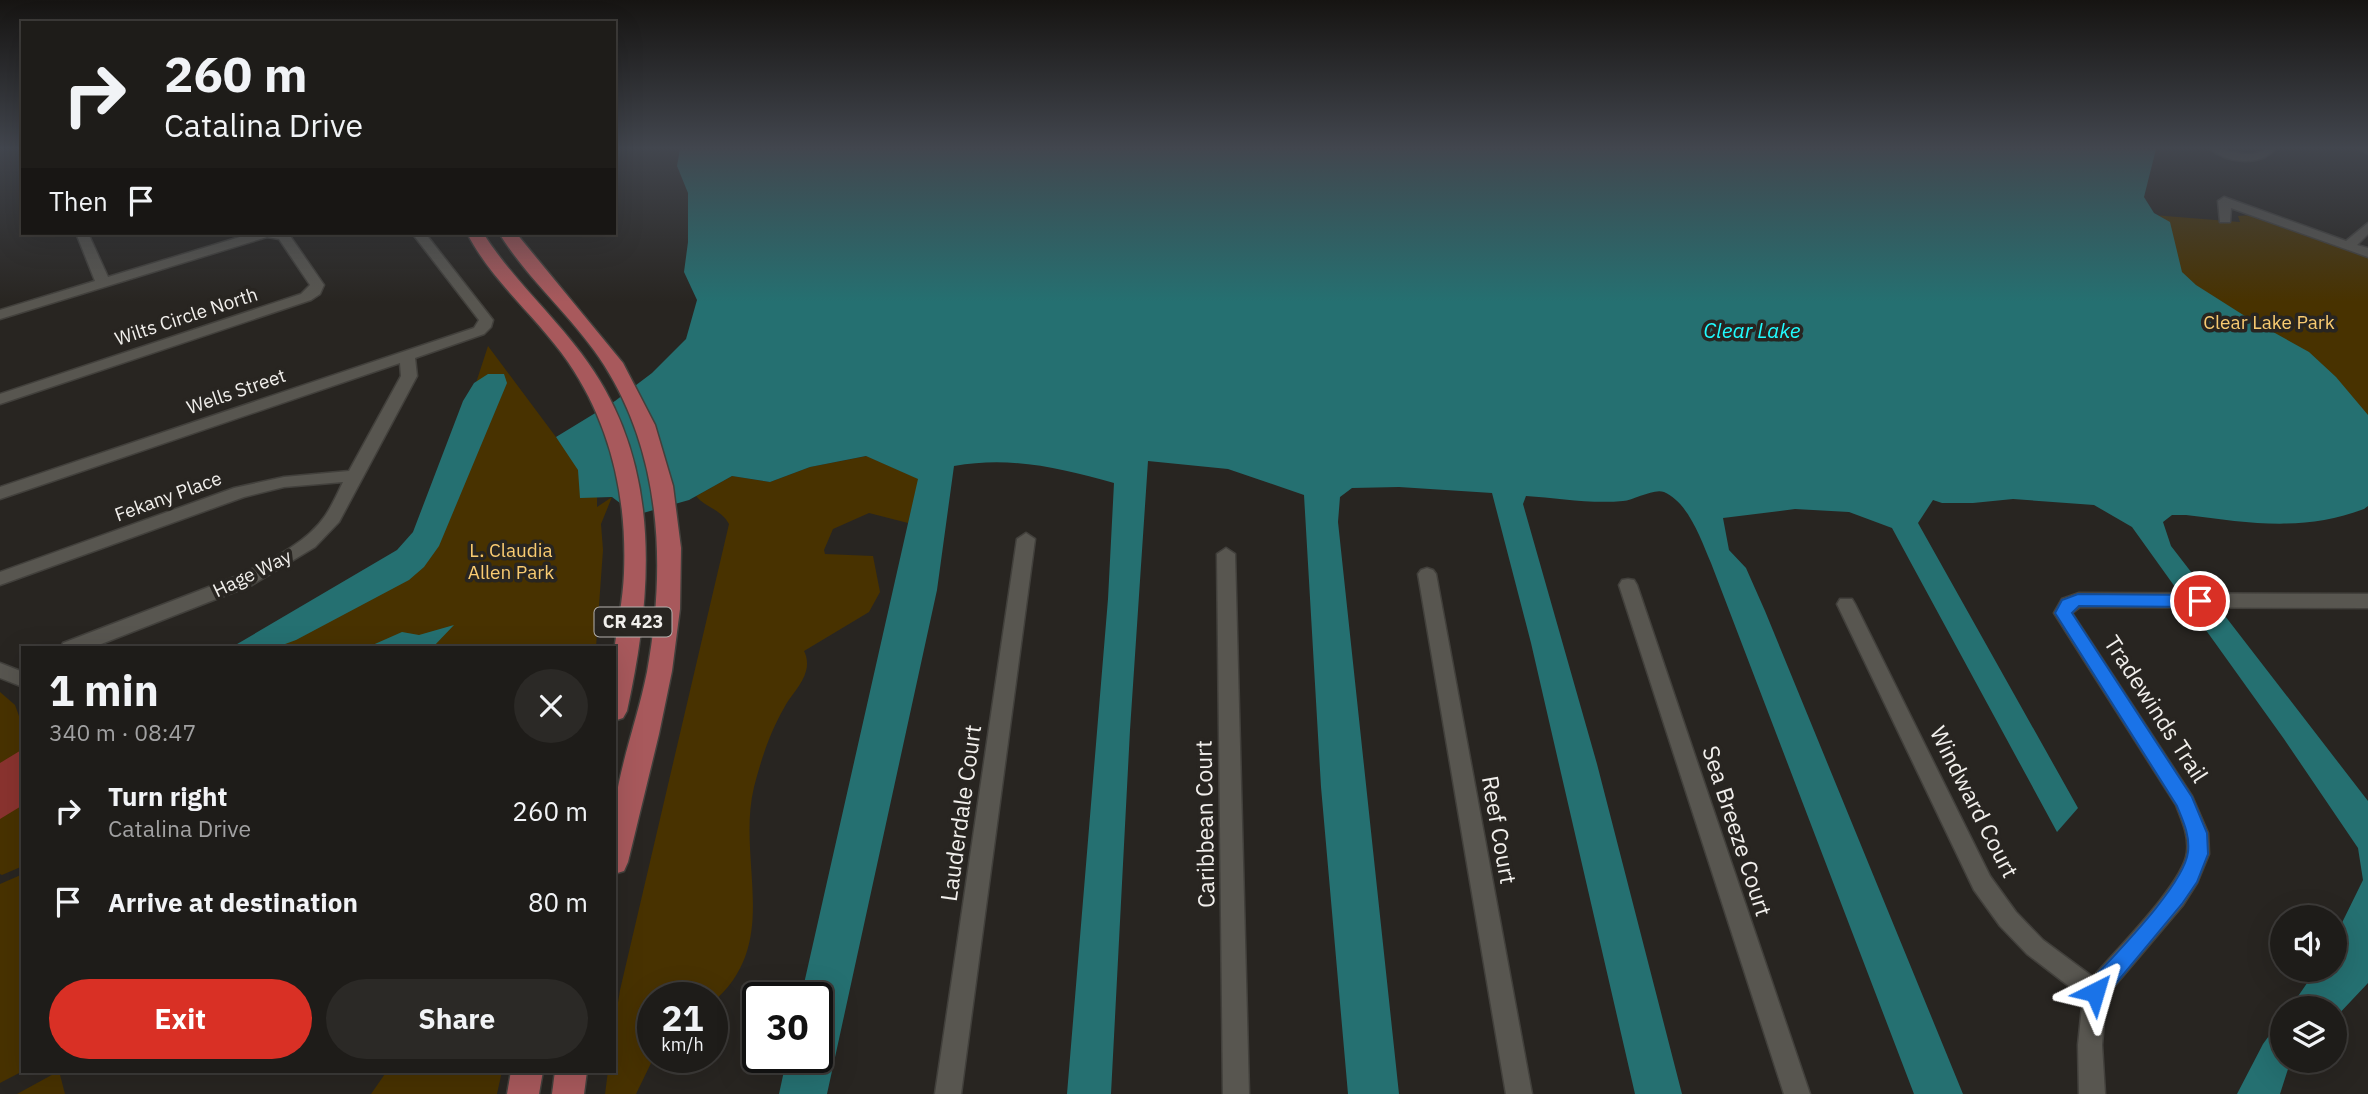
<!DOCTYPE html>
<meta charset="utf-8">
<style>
body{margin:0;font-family:"IBM Plex Sans",sans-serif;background:#2b2926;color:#f1f3f6;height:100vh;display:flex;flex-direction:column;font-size:26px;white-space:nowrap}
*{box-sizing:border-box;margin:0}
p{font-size:23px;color:#a1a1a2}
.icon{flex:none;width:38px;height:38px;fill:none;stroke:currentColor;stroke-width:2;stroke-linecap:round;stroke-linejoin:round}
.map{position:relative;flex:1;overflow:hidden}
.panel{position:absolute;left:21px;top:646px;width:595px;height:427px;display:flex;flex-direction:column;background:#1e1c19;border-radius:0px;box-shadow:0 7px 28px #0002,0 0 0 2px #3c3a38}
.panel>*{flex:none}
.hud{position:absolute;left:21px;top:21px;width:595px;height:214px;border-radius:0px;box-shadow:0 7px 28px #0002,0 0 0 2px #3c3a38;background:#1e1c19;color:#f1f3f6;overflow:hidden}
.fabs{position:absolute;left:2270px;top:905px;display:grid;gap:14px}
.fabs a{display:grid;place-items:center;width:77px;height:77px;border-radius:50%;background:#1e1c19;box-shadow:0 7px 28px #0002,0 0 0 2px #3c3a38;font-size:35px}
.speed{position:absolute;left:637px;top:982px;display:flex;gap:14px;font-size:35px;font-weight:700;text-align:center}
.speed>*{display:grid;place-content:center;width:91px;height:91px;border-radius:50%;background:#1e1c19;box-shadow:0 7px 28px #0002,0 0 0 2px #3c3a38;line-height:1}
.speed small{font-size:18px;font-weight:400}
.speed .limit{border:4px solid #111;border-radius:10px;background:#fff;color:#111}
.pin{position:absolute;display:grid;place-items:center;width:60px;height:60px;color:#fff;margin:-30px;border:4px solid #fff;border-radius:50%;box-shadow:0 2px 7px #0007}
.me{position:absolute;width:77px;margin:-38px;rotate:40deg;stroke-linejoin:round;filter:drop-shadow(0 0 5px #0008)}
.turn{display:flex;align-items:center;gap:24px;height:147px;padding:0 28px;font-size:32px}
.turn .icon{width:91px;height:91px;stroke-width:2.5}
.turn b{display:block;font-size:49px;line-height:60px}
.then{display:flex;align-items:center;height:66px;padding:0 28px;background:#0003;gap:14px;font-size:26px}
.round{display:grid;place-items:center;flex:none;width:74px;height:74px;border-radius:37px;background:#2b2926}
.headline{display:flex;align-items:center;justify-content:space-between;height:119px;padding:0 28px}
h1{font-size:42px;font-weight:700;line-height:52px}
.primary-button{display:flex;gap:14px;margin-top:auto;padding:14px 28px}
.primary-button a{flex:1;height:80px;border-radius:42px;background:#d93025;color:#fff;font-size:28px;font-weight:700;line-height:80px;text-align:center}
.primary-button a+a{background:#2b2926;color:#f1f3f6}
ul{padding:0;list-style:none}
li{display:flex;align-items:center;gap:21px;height:91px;padding:0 28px}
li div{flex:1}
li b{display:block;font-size:26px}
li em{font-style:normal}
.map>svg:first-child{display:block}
.green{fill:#483200}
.water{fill:#257071}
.building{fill:#8a332f}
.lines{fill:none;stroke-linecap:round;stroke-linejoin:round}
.minor-casing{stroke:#42403c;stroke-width:3}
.major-casing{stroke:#42403c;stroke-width:3}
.minor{fill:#585650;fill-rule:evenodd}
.major{fill:#a8595c;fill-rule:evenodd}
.route{fill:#1a73e8;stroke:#114b97;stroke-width:2}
.labels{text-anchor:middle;stroke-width:7;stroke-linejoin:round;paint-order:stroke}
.shield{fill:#282521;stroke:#b5b2af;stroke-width:2}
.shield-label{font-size:18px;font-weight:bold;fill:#f1efec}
.street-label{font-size:19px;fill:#f1efec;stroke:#282521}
.park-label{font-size:19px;fill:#f9cb71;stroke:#282521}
.water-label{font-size:21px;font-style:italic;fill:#20fbfe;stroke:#282521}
.near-street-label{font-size:23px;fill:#f1efec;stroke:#282521}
</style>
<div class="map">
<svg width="2368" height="1094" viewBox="0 0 2368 1094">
<rect width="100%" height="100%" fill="#282521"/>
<g class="green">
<polygon points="1818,188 2240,222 2238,216 2252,215 2368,257 2368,470"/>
<polygon points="488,346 597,492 597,507 612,497 601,524 603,550 596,647 253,648 422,549"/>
<path d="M867,456L919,479L908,523L869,513L833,529L824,550L825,554L873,556L880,592L869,612L804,651C807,656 808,665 806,671C803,684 790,696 784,708C770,732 761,760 754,787C736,862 783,943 712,1003V998H653L654,1057L636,1094H605L608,1071H614V1027L620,990L729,524C721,509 706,508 696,496L732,476L770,482L810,467Z"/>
<polygon points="0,692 15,705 23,727 23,866 2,875 0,874"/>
<polygon points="23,874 23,1071 0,1083 0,884"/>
<polygon points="59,1071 65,1094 17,1094"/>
<polygon points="387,1071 502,1071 497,1094 371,1094"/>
</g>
<g class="water">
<path d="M680,149H2156L2144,197L2154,213L2170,222L2182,272L2196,285L2248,318L2309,352L2336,377L2368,415V506L2364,509C2302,532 2250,523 2186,515H2172L2163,522L2171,546L2368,801V983L2335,1018L2334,1008H2290L2316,970H2334L2335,937L2363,880L2358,848L2284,739L2132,527L2094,505L2013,499L1973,503H1942L1933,500L1918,523L2078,808L2057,832L1892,528L1849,512L1795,509L1723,518L1729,550L1746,568L1765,611L1963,1094H1914L1711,563C1701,540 1689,503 1664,492C1654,488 1634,500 1623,501C1591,504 1557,498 1526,496L1523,504L1597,764L1682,1094H1635L1531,643L1492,493L1399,487L1352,488L1340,497L1338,522L1399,1094H1348L1321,787L1304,495L1228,469L1148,461L1130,730L1111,1094H1067L1108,599L1114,483C1060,468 1011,456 954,466L937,590L827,1094H779L787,1057H817V998L801,997L918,479L866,456L810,467L770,482L732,476L689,500L636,515L612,497L580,498L578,470L556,437L615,401L652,373L686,339L697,300L684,272L688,242V193L677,166Z"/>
<polygon points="488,374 504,374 507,383 439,546 424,567 409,580 296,640 277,647 232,647 397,550 413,532 463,401 474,383"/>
<polygon points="454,625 433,647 368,647 402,632 419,635"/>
<polygon points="2282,1018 2282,1060 2294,1061 2289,1066 2280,1094 2237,1094 2263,1044"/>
</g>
<polygon class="building" points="23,749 23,805 0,819 0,763"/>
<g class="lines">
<defs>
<g id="minor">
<path d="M2210,149C2223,149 2233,153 2246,154C2257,155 2263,149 2275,149C2259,167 2228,163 2210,149Z"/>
<polygon points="2359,149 2368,149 2368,154"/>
<polygon points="2224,197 2346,241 2368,223 2368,234 2357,245 2368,248 2368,257 2231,208 2230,222 2220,222 2218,201"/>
<polygon points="76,233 88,233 108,277 253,233 288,233 324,285 320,294 311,300 0,404 0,394 301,294 310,285 279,239 267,237 0,319 0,310 95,281"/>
<path d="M412,233H425L493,320L491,327L484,334L415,358L417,376L339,522L315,547L252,585L91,648H61L63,643L240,575C268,561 306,544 325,516C332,506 337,494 343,482L284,487L244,497L0,585V572L234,488L284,477L349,471L401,376L400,363L0,499V487L474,328L479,320Z"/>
<polygon points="1026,533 1035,539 961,1094 935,1094 1017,539"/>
<polygon points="1226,548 1235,554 1249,1094 1223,1094 1217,554"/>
<polygon points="1427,568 1433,570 1436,574 1532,1094 1506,1094 1418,574 1421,570"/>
<polygon points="1628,579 1634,580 1637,585 1810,1094 1784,1094 1619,585 1622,580"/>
<path d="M2079,593L2368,594V608L2080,607L2072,613L2192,796L2208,833L2209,854L2197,883L2183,905L2106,996L2102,1045L2105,1094H2079L2078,1045L2083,997L2027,954L2000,926L1974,890L1837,604L1840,599H1852L1855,604L1990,876L2016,912L2043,940L2093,977C2115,951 2184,883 2187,852C2189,835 2182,821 2176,805L2054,613L2062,599Z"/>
<polygon points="0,663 23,672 23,687 0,678"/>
</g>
<g id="major">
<path d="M467,233H483C511,277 550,312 581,353C662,459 654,588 627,711L623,718L614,721C614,698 612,675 614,652C617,626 623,600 624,573C627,497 611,425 568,362C537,317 492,282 467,233Z"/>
<path d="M499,233H516L623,363L655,425L673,486L681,548L680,609L672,671L659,734L628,862L624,871L614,874C614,852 611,827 615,805C621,761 638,717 647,672C666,568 662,456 604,365C574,318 528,280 499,233Z"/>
<polygon points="511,1071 543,1071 539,1094 507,1094"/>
<polygon points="555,1071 587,1071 584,1094 552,1094"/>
</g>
</defs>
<use href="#minor" class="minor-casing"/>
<use href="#major" class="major-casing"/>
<use href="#minor" class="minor"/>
<use href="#major" class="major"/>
</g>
<linearGradient id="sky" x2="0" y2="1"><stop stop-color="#161412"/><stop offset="0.49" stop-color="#42464e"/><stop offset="1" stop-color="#42464e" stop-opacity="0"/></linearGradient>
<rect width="2368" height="302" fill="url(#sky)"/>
<path class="route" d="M2078,594L2200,595L2208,601L2200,607L2079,606L2072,613L2192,797L2207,833L2208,854L2197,882L2182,904L2103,999L2095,1002L2087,999L2084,992L2087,985C2112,957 2184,886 2188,852C2190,835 2183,821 2177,806L2055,613L2062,600Z"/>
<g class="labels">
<rect class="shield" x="594.5" y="607.5" width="77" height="29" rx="5"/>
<g class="shield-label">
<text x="633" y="628">CR 423</text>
</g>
<g class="street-label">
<text transform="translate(186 316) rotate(-18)" y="7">Wilts Circle North</text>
<text transform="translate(236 391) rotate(-19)" y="7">Wells Street</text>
<text transform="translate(168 496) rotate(-20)" y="7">Fekany Place</text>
<text transform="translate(252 573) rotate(-26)" y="7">Hage Way</text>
</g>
<g class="park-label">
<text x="2269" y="329">Clear Lake Park</text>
<text x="511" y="557">L. Claudia<tspan x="511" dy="22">Allen Park</tspan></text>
</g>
<g class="water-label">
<text x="1752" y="338">Clear Lake</text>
</g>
<g class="near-street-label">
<text transform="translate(2156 709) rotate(57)" y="8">Tradewinds Trail</text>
<text transform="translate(1974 802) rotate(63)" y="8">Windward Court</text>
<text transform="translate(961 813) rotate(-82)" y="8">Lauderdale Court</text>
<text transform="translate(1205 824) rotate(-91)" y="8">Caribbean Court</text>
<text transform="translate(1499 830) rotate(80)" y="8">Reef Court</text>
<text transform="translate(1737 831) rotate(72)" y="8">Sea Breeze Court</text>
</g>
</g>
</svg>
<div class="fabs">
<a><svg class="icon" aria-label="sound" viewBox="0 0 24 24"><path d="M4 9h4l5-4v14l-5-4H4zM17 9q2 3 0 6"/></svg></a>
<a><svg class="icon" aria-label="layers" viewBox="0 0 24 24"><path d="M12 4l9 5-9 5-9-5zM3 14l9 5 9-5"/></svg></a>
</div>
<div class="speed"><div>21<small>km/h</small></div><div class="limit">30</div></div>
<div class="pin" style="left:2200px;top:601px;background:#d93025"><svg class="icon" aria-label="arrive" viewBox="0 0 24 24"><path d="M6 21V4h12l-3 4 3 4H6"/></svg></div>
<svg class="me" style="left:2095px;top:992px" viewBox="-20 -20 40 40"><path d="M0-17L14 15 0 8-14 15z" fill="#1a73e8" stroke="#fff" stroke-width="4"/></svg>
<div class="hud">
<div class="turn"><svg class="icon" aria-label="right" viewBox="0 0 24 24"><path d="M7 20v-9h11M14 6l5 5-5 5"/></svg><div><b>260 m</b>Catalina Drive</div></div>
<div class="then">Then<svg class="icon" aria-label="arrive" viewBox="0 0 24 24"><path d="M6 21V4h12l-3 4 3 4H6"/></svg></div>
</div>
<section class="panel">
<div class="headline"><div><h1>1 min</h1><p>340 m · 08:47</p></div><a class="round"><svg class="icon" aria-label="close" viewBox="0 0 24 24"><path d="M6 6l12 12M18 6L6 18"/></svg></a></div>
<ul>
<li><svg class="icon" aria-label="right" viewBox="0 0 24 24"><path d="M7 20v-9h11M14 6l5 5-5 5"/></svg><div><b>Turn right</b><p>Catalina Drive</p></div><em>260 m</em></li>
<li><svg class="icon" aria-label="arrive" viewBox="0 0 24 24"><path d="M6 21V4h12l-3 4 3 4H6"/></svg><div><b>Arrive at destination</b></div><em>80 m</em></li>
</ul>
<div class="primary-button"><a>Exit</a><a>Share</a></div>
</section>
</div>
